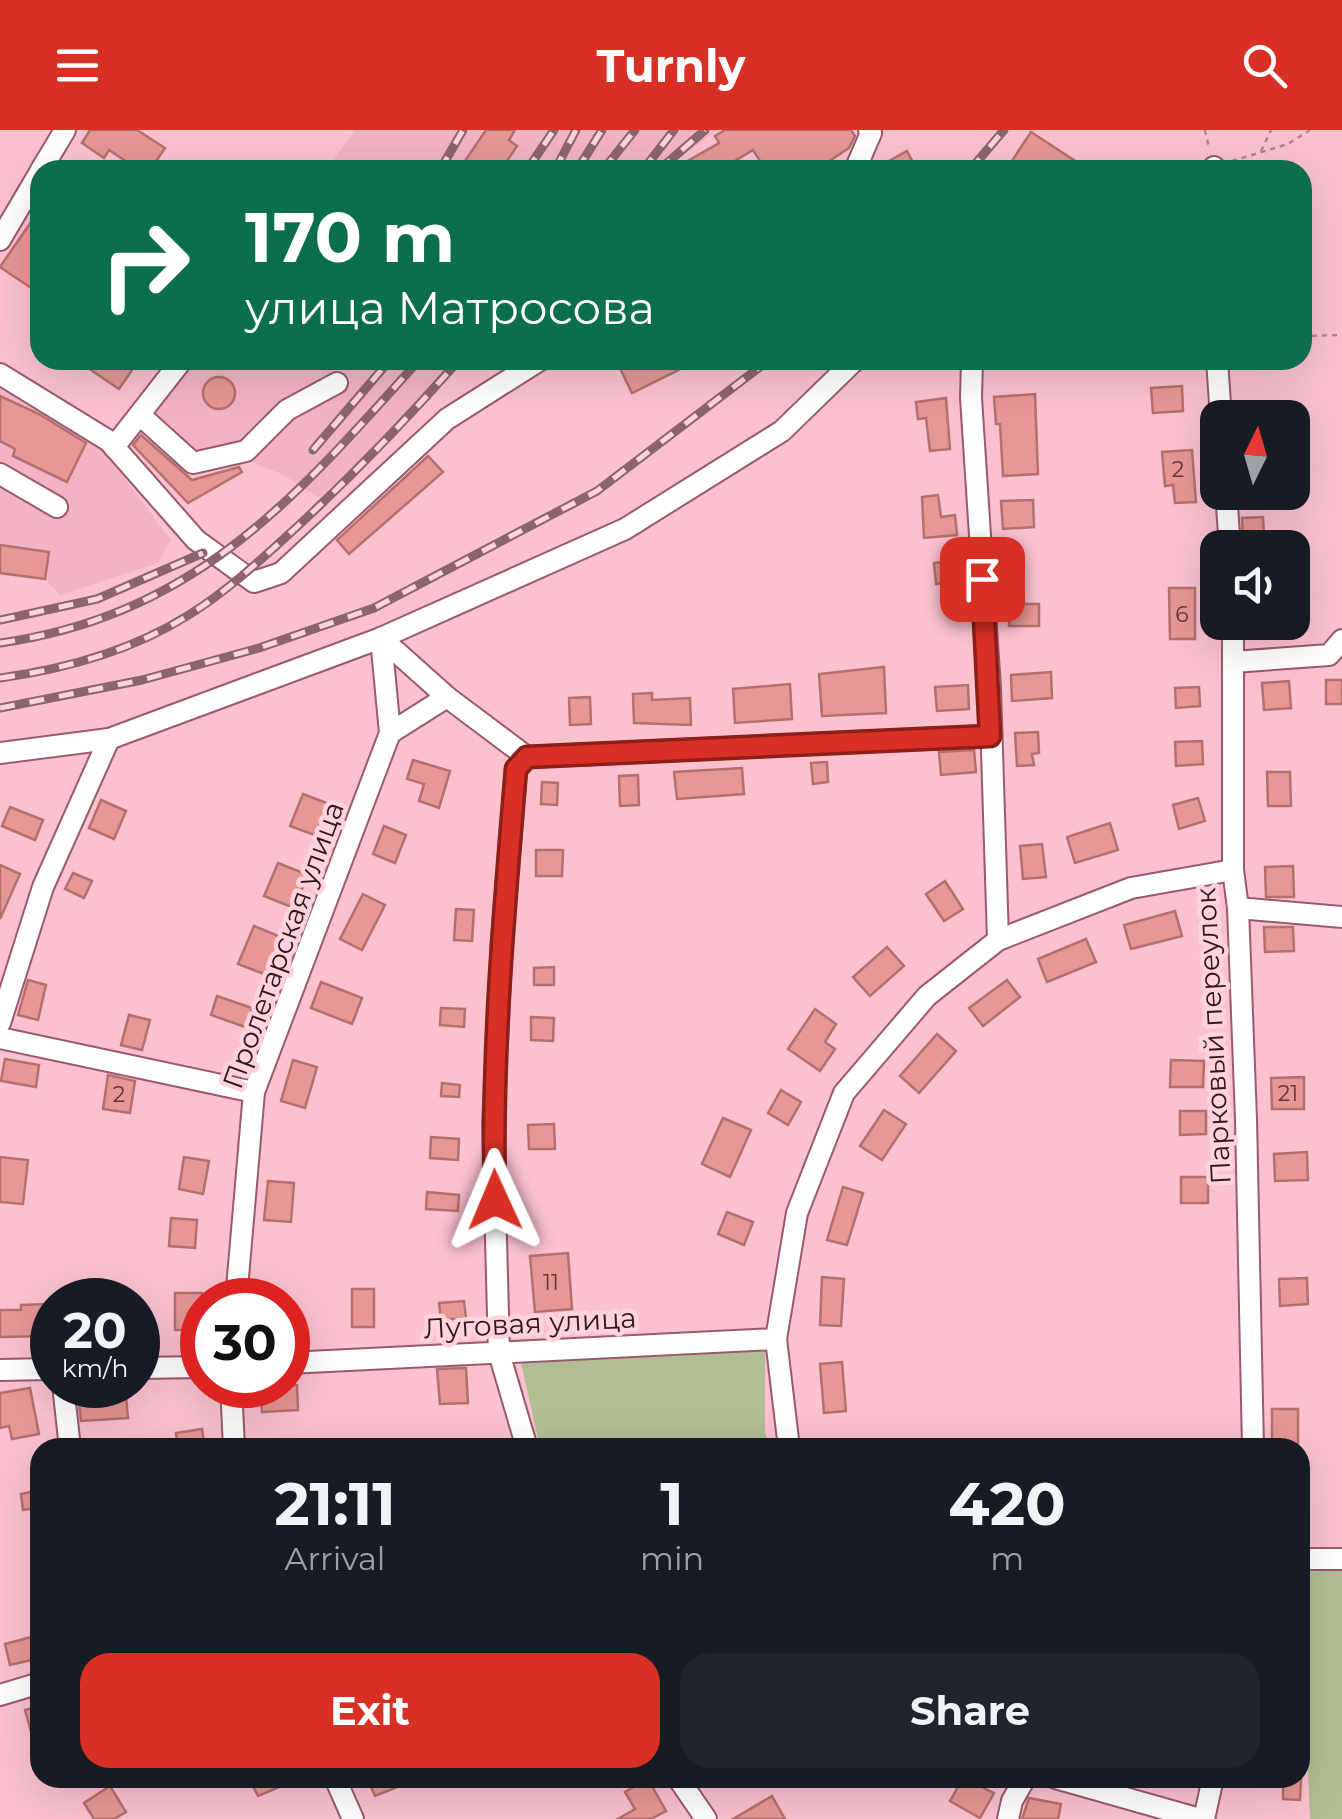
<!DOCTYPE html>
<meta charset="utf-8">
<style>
body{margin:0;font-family:Montserrat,sans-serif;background:#20242c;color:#f1f3f6;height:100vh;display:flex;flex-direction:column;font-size:38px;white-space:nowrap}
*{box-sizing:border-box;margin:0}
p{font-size:32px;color:#9ea1a6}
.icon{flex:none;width:55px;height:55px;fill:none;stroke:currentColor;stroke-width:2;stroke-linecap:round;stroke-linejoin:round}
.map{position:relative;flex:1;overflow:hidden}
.details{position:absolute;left:30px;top:1308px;width:1280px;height:350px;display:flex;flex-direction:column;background:#171b24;border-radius:30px;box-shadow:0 10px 40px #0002}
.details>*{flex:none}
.banner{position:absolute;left:30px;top:30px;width:1282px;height:210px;border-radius:30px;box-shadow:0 10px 40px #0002;background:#0b6e4f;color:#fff;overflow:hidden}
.needle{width:65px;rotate:5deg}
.buttons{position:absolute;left:1200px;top:270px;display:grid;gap:20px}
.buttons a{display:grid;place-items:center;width:110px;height:110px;border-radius:20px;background:#171b24;box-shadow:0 10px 40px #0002;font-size:50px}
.speed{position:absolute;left:30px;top:1148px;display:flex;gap:20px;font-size:50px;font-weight:700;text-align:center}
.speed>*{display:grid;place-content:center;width:130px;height:130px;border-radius:50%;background:#171b24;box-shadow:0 10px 40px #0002;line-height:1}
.speed small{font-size:25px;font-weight:400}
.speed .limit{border:15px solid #d22;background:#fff;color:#111}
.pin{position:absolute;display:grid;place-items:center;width:85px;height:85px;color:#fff;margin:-42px;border-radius:20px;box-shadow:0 5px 15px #0006}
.me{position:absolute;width:110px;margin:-55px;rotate:359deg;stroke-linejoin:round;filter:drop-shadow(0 0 8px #0008)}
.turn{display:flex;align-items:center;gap:35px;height:210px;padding:0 50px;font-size:45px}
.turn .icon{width:130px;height:130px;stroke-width:2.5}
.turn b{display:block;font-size:70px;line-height:85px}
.eta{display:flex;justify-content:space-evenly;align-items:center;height:170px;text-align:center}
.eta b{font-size:60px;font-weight:700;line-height:70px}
.action{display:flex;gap:20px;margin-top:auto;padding:20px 50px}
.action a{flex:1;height:115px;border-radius:30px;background:#d93025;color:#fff;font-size:40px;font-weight:700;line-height:115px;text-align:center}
.action a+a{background:#20242c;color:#f1f3f6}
header{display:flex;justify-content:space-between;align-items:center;height:130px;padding:0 50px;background:#d93025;color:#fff;font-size:45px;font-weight:700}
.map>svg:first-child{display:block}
.built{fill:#f2b3c4}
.green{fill:#b1be94}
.building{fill:#e79794;stroke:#b4706e;stroke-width:2.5}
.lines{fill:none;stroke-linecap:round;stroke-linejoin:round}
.minor-casing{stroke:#9a5a6d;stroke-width:24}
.path{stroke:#b38490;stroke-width:2.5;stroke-dasharray:5 5;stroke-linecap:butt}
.minor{stroke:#fff;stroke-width:20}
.rail-casing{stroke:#8c646f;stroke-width:9}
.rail{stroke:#ffd2dd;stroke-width:5;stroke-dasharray:15;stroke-linecap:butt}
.route-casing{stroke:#8d1f18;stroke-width:25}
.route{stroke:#d93025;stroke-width:18}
.labels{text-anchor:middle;stroke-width:9;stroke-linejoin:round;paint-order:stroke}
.number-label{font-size:22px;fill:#5e373c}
.street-label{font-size:28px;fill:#31171f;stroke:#ffd2dd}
</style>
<header><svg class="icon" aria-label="menu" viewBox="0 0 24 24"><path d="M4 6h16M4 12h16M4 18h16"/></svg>Turnly<svg class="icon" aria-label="search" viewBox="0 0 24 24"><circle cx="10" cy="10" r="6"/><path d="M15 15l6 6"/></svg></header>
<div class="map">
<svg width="1342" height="1689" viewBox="0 0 1342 1689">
<rect width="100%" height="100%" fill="#fbc1cf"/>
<g class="built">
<polygon points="355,0 717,0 663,40 326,40"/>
<polygon points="178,230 467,230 319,368 282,344 238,327 190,319 140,277"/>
<polygon points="0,251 91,304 171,410 158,433 60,465 45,449 0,445"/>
</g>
<g class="green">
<polygon points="765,1218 765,1302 770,1317 540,1317 521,1233"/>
<polygon points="1342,1440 1342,1689 1310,1689 1300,1442"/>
</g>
<g class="building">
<polygon points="90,0 137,0 165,18 150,40 139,40 109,20 104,28 82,13"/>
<polygon points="486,0 515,0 509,10 517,16 501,40 459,40"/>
<polygon points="725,0 851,0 855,6 849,18 816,40 766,40 753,20 720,40 672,40 719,13 715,6"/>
<polygon points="1031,2 1089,40 1006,40"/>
<polygon points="907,21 917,40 873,40"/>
<polygon points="40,79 40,164 0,137"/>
<polygon points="76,230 139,230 119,259"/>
<polygon points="616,230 699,230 632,263"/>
<circle cx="219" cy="263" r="16"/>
<polygon points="1182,256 1183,281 1153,283 1151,258"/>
<polygon points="1035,264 1038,344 1003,346 1000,294 996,294 994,267"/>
<polygon points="0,266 39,284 86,313 67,352 13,326 15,319 0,311"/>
<polygon points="946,268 950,319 930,321 926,288 918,289 916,272"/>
<polygon points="141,305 192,350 239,337 242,342 188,373 133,315"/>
<polygon points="1192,320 1196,372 1175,373 1173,355 1165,356 1162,322"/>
<polygon points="428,326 443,342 349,424 337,410"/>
<polygon points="938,365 941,387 955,385 957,405 924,408 922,367"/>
<polygon points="1033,370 1034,397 1003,399 1001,371"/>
<polygon points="1263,387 1264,406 1243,407 1242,388"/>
<polygon points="0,415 49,422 45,449 0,443"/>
<polygon points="958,430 961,450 936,454 934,433"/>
<polygon points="1169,458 1195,458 1195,509 1170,509"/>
<rect x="1009" y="474" width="30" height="22"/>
<polygon points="884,537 886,583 822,586 819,544"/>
<polygon points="1051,542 1052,568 1012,571 1011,545"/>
<rect x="1326" y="550" width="16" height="24"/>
<polygon points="1289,551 1291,578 1264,580 1262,553"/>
<polygon points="790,554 792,589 735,593 733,559"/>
<polygon points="968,555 969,579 937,581 935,557"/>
<polygon points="1199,557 1200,576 1176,578 1175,558"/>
<polygon points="652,563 652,570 690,568 691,595 634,593 633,564"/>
<polygon points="590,567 591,594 570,595 569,568"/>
<polygon points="1038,602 1039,623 1032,624 1034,635 1017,636 1015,603"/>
<polygon points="1202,611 1203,634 1176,636 1175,612"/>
<polygon points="974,620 976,642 941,645 939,622"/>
<polygon points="413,630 450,641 439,678 419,671 424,654 407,649"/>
<polygon points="827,632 828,652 813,654 811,633"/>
<polygon points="742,638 744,664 677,669 674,642"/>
<polygon points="1267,642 1290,642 1291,676 1268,676"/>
<polygon points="638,645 639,675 620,676 619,646"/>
<polygon points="542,652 558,653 557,675 541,674"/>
<polygon points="303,664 337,677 325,709 290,696"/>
<polygon points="1198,668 1205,691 1179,699 1173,675"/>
<polygon points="101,670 126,681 114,709 89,698"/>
<polygon points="10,677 43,690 35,710 2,696"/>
<polygon points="1110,693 1118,720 1075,733 1067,707"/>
<polygon points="384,696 406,705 395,733 373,724"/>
<polygon points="1042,714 1046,747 1023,749 1020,716"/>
<polygon points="536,720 563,720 562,746 536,746"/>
<polygon points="278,733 308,745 294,778 264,766"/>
<polygon points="0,735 20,744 0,789"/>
<polygon points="1293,736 1294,767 1266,767 1265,737"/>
<polygon points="73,743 92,751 84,768 65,759"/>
<polygon points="945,751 963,779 944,791 926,764"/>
<polygon points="363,764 385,775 362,820 340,809"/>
<polygon points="456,779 474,780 472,811 454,810"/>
<polygon points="1175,781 1182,806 1131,819 1124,795"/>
<polygon points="254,796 283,808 267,845 238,834"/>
<polygon points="1264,797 1293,797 1294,821 1265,822"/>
<polygon points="1086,809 1096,832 1047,852 1038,829"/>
<polygon points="887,817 904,836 870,866 853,847"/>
<polygon points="554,837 554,855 534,855 534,838"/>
<polygon points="28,850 46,855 38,890 18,885"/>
<polygon points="1007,850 1020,867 983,896 969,878"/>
<polygon points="321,852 362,868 352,894 311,878"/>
<polygon points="217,866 252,878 245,897 211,885"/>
<polygon points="441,878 465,879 464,897 440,895"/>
<polygon points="815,879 836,894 825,912 835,919 820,941 788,919"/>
<polygon points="129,885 150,890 142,920 121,915"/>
<polygon points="531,887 554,888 553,911 531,910"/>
<polygon points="937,904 956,921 919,963 900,946"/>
<polygon points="5,929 39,935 36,957 1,951"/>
<polygon points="293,930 317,937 305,978 281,971"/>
<polygon points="1171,930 1204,931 1203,957 1170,957"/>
<polygon points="108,945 135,951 130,983 103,979"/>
<polygon points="1304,947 1304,979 1272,979 1271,948"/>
<polygon points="442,953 460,955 459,967 441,966"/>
<polygon points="781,960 801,972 788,995 768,983"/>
<polygon points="884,980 906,994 882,1030 860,1016"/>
<polygon points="1180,981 1206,981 1206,1004 1180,1005"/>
<polygon points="723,988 751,1000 730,1047 702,1034"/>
<polygon points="554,994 555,1019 529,1019 528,995"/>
<polygon points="431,1007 459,1009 458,1030 430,1028"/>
<polygon points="1307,1022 1308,1050 1275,1051 1274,1024"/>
<polygon points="0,1027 28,1030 23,1074 0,1072"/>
<polygon points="184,1027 209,1031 203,1064 179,1059"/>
<rect x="1181" y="1047" width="27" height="26"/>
<polygon points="268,1051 294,1053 291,1092 264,1090"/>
<polygon points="843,1057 863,1063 847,1115 827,1110"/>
<polygon points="427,1062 459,1065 458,1081 426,1079"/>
<polygon points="727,1082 753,1092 744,1115 718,1104"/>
<polygon points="171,1088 197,1090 195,1118 169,1116"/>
<polygon points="568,1123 572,1179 535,1182 530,1126"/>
<polygon points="822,1147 844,1149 841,1196 820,1195"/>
<polygon points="1307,1148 1308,1174 1280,1176 1279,1149"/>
<rect x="352" y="1159" width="22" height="38"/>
<polygon points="175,1163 202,1163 202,1180 191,1180 191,1200 175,1200"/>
<polygon points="464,1171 466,1188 441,1190 439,1173"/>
<polygon points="48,1174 49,1206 0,1207 0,1180 21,1180 21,1175"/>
<polygon points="842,1232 846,1281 824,1283 820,1234"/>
<polygon points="466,1238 468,1273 440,1274 437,1239"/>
<polygon points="125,1255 128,1288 81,1291 78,1264 86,1263 86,1256"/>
<polygon points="297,1255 298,1280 262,1282 260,1256"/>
<polygon points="30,1258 39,1304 12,1309 9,1296 0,1298 0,1263"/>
<rect x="1272" y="1279" width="26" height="35"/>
<polygon points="202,1299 205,1318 178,1318 176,1303"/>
<polygon points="40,1360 40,1377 23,1380 21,1364"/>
<polygon points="35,1506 40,1528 10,1535 5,1514"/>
<polygon points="40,1576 40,1619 36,1620 25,1580"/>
<polygon points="249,1648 301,1648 258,1666"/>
<polygon points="367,1648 420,1648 375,1666"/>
<polygon points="963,1648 994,1663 980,1688 950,1671"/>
<polygon points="1283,1648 1301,1649 1300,1670 1283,1669"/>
<polygon points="648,1649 666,1681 651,1689 618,1689 635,1679 625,1662"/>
<polygon points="110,1656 126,1682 114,1689 94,1689 84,1673"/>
<polygon points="772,1666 785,1689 733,1689"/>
<polygon points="1029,1668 1061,1674 1058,1689 1022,1689"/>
</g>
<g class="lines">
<defs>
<g id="minor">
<polyline points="41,40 65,0"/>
<polyline points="855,40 871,3 869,0"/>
<polyline points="1214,40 1214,37"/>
<polyline points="0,110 40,42"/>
<polyline points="972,230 971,268 990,558 998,810"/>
<polyline points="1217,230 1221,288"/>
<polyline points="0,244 109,311 196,410 254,452 281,443 447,289 540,230"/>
<polyline points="141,286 193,333 246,321 287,280 337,253"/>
<polyline points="114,317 182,230"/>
<polyline points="0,344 57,377"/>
<polyline points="1226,362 1230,418"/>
<polyline points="1233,492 1233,740 1238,778 1246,989 1253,1318"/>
<polyline points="381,508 447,567"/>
<polyline points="1233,532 1329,525 1342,510"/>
<polyline points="390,603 447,567 527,627"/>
<polyline points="0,623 109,609 381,508 625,399 782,301 855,230"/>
<polyline points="527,627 516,639 502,808 493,994 499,1223 527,1318"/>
<polyline points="527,627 990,606"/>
<polyline points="1238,778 1342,787"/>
<polyline points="0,893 43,757 109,609"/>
<polyline points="0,908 254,962"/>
<polyline points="236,1170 254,962 390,603 381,508"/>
<polyline points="288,1233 776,1209"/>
<polyline points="138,1238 202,1237"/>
<polyline points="0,1240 52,1239"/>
<polyline points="63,1255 70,1318"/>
<polyline points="231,1255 234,1318"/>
<polyline points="789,1318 776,1209 797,1083 844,963 927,866 998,810 1131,758 1233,740"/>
<polyline points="1300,1429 1342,1429"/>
<polyline points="0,1565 40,1553"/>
<polyline points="335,1648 353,1689"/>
<polyline points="678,1648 706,1689"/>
<polyline points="1055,1648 1200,1689"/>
<polyline points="1008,1689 1012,1671 1025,1648"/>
<polyline points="1204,1689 1213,1648"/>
</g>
</defs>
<use href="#minor" class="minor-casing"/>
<g class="path">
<polyline points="1205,0 1209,18"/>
<polyline points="1261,21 1271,0"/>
<polyline points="1232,31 1288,14 1310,0"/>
<polyline points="1302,206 1342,205"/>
</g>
<use href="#minor" class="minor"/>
<defs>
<g id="rail">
<polyline points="440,40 463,0"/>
<polyline points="527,40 554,0"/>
<polyline points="555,40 576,0"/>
<polyline points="577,40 602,0"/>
<polyline points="603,40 635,0"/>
<polyline points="643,40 674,0"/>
<polyline points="659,40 705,0"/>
<polyline points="970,40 1004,0"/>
<polyline points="313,320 390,230"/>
<polyline points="0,490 97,469 203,423"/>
<path d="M0,513C195,485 295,369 419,230"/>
<path d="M0,548C65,539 131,521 187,486C228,461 265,426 300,394C356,342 408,288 459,230"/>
<polyline points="0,578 142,550 259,518 374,478 597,361 769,230"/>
</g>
</defs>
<use href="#rail" class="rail-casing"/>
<use href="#rail" class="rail"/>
</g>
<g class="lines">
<defs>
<path id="route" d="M495,1070C491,926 504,783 516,639L527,627L990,606L982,449"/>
</defs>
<use href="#route" class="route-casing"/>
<use href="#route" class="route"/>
</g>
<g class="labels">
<g class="number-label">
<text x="1178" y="347">2</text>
<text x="1182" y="492">6</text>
<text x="1288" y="971">21</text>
<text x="119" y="972">2</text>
<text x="551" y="1160">11</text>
</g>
<g class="street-label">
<text transform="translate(283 815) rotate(-70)" y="10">Пролетарская улица</text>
<text transform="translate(1213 906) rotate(-93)" y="10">Парковый переулок</text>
<text transform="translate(530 1193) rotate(-3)" y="10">Луговая улица</text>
</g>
</g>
</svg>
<div class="buttons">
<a><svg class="needle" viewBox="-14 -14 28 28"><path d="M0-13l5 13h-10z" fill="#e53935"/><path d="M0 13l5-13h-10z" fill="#9ea1a6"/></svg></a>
<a><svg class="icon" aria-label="sound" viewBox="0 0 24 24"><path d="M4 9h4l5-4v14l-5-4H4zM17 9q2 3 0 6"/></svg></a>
</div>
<div class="speed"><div>20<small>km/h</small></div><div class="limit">30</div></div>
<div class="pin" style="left:982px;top:449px;background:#d93025"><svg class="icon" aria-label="arrive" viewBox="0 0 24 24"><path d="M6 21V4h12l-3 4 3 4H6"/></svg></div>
<svg class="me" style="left:495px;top:1070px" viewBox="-20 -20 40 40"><path d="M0-17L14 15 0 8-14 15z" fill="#d93025" stroke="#fff" stroke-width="4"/></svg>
<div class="banner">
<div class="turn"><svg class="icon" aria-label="right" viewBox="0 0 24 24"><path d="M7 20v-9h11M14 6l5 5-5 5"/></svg><div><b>170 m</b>улица Матросова</div></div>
</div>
<section class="details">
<div class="eta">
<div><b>21:11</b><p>Arrival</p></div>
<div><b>1</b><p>min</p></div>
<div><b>420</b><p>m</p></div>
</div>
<div class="action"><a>Exit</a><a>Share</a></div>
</section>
</div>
